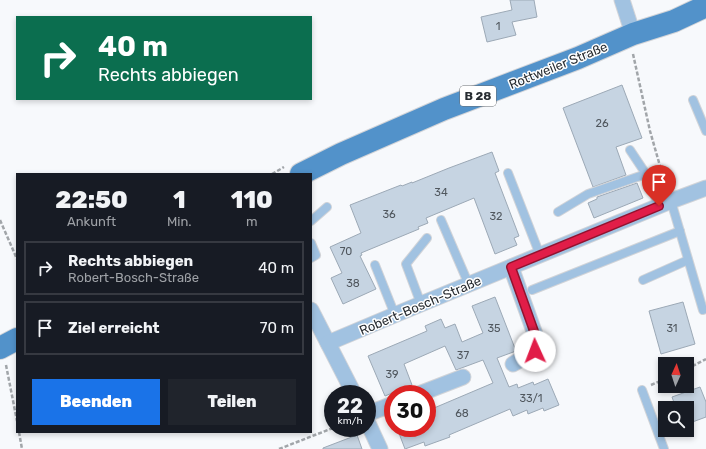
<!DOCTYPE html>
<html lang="de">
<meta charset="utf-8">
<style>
body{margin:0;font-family:Rubik,sans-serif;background:#20242c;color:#f1f3f6;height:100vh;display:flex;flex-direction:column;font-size:15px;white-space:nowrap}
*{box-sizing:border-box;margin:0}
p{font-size:13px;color:#9ea1a6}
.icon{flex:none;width:22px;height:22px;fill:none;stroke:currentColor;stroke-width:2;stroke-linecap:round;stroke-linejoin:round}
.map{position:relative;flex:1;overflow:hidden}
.sheet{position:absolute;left:16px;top:173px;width:296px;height:260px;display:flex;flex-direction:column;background:#171b24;border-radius:0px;box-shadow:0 2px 6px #0003}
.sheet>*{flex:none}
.banner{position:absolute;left:16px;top:16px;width:296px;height:84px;border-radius:0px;box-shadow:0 2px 6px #0003;background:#0b6e4f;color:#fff;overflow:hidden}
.needle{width:26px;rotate:3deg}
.buttons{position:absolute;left:658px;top:357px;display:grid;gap:8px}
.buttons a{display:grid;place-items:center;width:36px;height:36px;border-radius:0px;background:#171b24;box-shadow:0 2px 6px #0003;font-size:20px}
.speed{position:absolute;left:324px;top:385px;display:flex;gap:8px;font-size:20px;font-weight:700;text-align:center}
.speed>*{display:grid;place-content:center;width:52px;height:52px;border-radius:50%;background:#171b24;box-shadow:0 2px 6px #0003;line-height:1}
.speed small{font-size:10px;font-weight:400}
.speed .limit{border:6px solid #d22;background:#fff;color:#111}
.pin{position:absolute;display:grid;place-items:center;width:34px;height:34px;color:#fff;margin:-41px -17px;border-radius:50% 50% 50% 0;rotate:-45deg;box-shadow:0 0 4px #0007}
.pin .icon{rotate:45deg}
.me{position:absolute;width:44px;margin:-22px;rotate:358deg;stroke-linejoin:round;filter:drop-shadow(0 0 3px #0008)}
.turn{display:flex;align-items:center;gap:14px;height:84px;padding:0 16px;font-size:18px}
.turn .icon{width:52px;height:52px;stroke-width:2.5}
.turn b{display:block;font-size:28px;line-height:34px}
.eta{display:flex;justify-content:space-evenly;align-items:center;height:68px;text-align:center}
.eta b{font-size:24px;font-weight:800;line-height:28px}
.primary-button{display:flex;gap:8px;margin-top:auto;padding:8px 16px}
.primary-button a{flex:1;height:46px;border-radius:0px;background:#1a73e8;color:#fff;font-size:16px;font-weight:800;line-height:46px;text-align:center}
.primary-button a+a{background:#20242c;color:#f1f3f6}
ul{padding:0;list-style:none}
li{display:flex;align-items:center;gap:12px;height:54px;margin:0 8px 6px;padding:0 8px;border:2px solid #363941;border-radius:0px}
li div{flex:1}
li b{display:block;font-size:15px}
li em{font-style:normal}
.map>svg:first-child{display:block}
.building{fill:#c6d4e2;stroke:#9ca9b6}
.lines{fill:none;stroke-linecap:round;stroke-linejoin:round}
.lane-casing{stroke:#d2d4d8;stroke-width:10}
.street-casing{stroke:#d2d4d8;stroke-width:17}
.primary-casing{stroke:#d2d4d8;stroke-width:24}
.path{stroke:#a1a5a9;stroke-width:2.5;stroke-dasharray:4 2;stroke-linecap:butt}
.lane{stroke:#a1c2e1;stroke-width:8}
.street{stroke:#a1c2e1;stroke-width:15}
.primary{stroke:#5292ca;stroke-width:22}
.route-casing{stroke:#92132f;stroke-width:10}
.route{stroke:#e11d48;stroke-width:7}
.labels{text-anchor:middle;stroke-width:3;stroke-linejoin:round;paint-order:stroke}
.number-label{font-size:11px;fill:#50575e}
.shield{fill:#fff;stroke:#686c70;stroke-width:1}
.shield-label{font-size:12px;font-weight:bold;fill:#282d32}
.street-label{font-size:13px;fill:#282d32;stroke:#fff}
</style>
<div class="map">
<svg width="706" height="449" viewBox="0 0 706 449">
<rect width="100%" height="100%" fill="#f7f9fc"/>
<g class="building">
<polygon points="510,0 534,0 537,17 512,22 516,35 487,42 481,17 512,10"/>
<polygon points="622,85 642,138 616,147 626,175 593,187 563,108"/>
<polygon points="492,152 499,171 495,173 519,236 514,238 517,245 495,254 474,198 426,218 428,223 418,227 419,229 361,253 362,255 360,256 376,289 343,304 331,278 342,273 330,247 361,233 350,205 401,185 402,186 412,182 412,183 449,168"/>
<polygon points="637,183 643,198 594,218 588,203 597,199 597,197"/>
<polygon points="495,297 516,351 497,358 509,387 517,384 518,388 533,382 534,385 548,379 559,405 544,411 543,408 528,414 527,410 513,416 510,409 449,435 450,437 425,446 424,442 405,449 397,428 427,428 427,411 493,383 483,360 456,370 445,346 404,364 412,385 385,396 368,356 427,331 425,326 441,319 445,328 455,324 462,342 483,333 472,306"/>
<polygon points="683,302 695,344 661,354 649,311"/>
<polygon points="700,387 706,402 706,417 687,424 687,408 676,408 672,397"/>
<polygon points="357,435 362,449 323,449 323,448"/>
</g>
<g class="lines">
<defs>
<g id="lane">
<polyline points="693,100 706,131"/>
<polyline points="630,150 646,174"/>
<polyline points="508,173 540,255"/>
<polyline points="671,201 703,310"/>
<polyline points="558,212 588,194 646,174 659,206"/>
<polyline points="441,220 469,285"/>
<polyline points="311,221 327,207"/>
<polyline points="311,243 316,255 311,258"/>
<polyline points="375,265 395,315"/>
<polyline points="643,280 688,260"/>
<polyline points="532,290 680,231"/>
<polyline points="421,304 406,264 427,238"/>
<polyline points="642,390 664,449"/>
</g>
<g id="street">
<polyline points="622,0 633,34"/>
<polyline points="511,267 535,334 535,351 513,364"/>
<polyline points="311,310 354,394"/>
<polyline points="328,343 404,311 671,201 706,188"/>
<polyline points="419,394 463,377"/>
<polyline points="367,414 393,404"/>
<polyline points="367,421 380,449"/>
</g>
<g id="primary">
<polyline points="301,174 341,154 444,109 578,58 633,34 674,21 706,6"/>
<polyline points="0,348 17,339"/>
</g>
</defs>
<use href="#lane" class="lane-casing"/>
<use href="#street" class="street-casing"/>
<use href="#primary" class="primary-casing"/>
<g class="path">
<polyline points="633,54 650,131 666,187"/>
<polyline points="272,174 284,167"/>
<polyline points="0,220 17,259"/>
<polyline points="6,365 17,421"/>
<polyline points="687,369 706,359"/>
<polyline points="651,385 665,379"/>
<polyline points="19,432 22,449"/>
<polyline points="279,449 333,428"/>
</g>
<use href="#lane" class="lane"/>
<use href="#street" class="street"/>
<use href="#primary" class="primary"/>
</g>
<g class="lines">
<defs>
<polyline id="route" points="535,351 535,334 511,267 659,206"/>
</defs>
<use href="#route" class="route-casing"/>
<use href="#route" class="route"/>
</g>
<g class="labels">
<g class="number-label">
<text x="498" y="30">1</text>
<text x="602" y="127">26</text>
<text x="441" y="196">34</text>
<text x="389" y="218">36</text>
<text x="496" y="220">32</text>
<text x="346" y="255">70</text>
<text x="353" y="287">38</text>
<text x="494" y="332">35</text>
<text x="672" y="332">31</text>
<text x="463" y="359">37</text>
<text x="392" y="378">39</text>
<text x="531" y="402">33/1</text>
<text x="462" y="417">68</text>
</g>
<rect class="shield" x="460" y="86" width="36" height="20" rx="3"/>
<g class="shield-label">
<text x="478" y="100">B 28</text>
</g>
<g class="street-label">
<text transform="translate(558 65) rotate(-22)" y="5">Rottweiler Straße</text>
<text transform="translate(420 305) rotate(-23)" y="5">Robert-Bosch-Straße</text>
</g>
</g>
</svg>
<div class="buttons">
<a><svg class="needle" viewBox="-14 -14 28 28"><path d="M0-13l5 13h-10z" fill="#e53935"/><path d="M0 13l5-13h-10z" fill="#9ea1a6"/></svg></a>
<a><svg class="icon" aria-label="search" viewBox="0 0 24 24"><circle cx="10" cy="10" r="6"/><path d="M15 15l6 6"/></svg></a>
</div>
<div class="speed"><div>22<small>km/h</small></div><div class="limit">30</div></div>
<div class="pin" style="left:659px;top:206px;background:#d93025"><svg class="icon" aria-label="arrive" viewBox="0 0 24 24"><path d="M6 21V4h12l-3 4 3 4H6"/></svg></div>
<svg class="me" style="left:535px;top:351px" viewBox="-20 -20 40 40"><circle r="19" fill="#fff"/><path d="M0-13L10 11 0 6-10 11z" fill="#e11d48"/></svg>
<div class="banner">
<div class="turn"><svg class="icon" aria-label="right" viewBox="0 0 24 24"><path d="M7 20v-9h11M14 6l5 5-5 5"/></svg><div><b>40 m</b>Rechts abbiegen</div></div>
</div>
<section class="sheet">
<div class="eta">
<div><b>22:50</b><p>Ankunft</p></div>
<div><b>1</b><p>Min.</p></div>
<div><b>110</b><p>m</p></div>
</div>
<ul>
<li><svg class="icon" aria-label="right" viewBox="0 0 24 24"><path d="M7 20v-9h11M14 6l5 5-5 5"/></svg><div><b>Rechts abbiegen</b><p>Robert-Bosch-Straße</p></div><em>40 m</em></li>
<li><svg class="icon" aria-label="arrive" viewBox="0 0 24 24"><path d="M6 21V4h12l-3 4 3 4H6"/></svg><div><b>Ziel erreicht</b></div><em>70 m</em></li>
</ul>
<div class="primary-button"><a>Beenden</a><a>Teilen</a></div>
</section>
</div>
